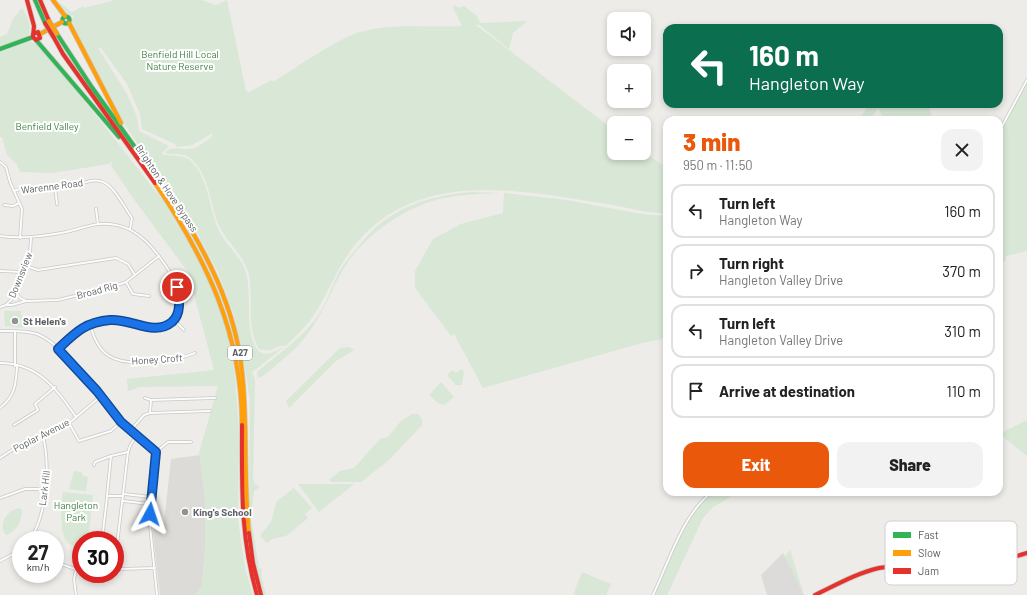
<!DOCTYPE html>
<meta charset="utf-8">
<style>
body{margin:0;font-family:Barlow,sans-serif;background:#f2f2f2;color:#222;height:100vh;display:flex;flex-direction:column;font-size:15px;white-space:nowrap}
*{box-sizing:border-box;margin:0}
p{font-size:13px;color:#767676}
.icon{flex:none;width:22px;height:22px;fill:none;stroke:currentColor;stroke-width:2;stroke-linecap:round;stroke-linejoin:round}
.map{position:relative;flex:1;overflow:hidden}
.drawer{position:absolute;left:663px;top:116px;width:340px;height:380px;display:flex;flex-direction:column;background:#fff;border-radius:12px;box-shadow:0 2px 6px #0003}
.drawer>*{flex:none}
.top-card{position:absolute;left:663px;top:24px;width:340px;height:84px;border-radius:12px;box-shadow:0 2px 6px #0003;background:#0b6e4f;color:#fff;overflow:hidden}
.buttons{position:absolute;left:607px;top:12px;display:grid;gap:8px}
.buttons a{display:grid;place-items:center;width:44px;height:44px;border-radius:8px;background:#fff;box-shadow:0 2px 6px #0003;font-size:20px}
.speed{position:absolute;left:12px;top:531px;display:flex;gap:8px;font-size:20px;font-weight:700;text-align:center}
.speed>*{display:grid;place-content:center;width:52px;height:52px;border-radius:50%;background:#fff;box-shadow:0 2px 6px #0003;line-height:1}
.speed small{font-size:10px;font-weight:400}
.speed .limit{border:6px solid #d22;background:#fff;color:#111}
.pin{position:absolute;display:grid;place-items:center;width:34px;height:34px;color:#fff;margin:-17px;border:2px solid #fff;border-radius:50%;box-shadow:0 1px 4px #0007}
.me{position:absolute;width:44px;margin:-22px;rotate:5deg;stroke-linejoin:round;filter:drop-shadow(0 0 3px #0008)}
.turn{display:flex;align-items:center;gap:14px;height:84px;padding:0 20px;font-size:18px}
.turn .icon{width:52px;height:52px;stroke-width:2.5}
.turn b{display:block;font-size:28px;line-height:34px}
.round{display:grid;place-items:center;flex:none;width:42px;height:42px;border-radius:12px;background:#f2f2f2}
.overview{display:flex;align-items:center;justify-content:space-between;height:68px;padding:0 20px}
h1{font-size:24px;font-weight:800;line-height:30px;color:#ea580c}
.primary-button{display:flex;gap:8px;margin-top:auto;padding:8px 20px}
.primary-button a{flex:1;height:46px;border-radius:12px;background:#ea580c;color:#fff;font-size:16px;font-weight:800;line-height:46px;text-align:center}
.primary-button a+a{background:#f2f2f2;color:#222}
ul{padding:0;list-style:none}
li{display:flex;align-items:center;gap:12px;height:54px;margin:0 8px 6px;padding:0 12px;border:2px solid #e0e0e0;border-radius:12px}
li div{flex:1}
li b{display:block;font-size:15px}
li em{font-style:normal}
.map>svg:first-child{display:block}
.industrial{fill:#dddbd9}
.education{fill:#dddbd7}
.green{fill:#d8e7d6}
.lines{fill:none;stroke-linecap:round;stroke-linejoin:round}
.street-casing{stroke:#c8c8c8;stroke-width:3.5}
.fast-casing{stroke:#cacac9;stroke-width:5.5}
.slow-casing{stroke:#cacac9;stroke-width:5.5}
.jam-casing{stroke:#cacac9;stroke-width:5.5}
.street{stroke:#fcfcfc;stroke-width:2}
.fast{stroke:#30b455;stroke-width:4}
.slow{stroke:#ff9f0a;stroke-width:4}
.jam{stroke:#e5322d;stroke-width:4}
.slow-bridge-casing{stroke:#c0b49a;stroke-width:5.5;stroke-linecap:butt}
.jam-bridge-casing{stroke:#c0b49a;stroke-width:5.5;stroke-linecap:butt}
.slow-bridge{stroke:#ff9f0a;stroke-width:4}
.jam-bridge{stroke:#e5322d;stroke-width:4}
.route-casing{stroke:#114b97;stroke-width:10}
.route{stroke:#1a73e8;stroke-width:7}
.poi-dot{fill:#909293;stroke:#fff;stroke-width:1.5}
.labels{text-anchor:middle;stroke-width:4;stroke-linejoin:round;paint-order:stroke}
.shield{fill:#fff;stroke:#8e9093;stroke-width:1}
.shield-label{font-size:9px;font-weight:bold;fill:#5e6165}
.park-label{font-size:10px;fill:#418144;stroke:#fff}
.street-label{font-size:10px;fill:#5e6165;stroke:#fff}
.poi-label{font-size:10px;font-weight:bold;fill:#5e6165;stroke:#fff;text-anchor:start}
.key{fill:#fff;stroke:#cfd0d1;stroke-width:1}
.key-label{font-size:11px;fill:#5e6165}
</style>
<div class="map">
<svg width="1027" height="595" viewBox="0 0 1027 595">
<rect width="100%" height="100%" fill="#edece8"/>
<polygon class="industrial" points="783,553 785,556 804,595 767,595 761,575"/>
<polygon class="education" points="200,455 205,500 205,550 202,586 196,595 160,595 152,524 164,523 171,459"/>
<g class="green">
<path d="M115,0H201L216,5L227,0L246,91L249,92L272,80L273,82C298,67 337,38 364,31C396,23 429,28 462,26L453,7L454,5L459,8L464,6L477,16L480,23L527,21L513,33L509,49L478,24L476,25L614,130V153L644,152L667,168V213C646,214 627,207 607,204C524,191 423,168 359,240C339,262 330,290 314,315C307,326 295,336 286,346C276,344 273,354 259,349C246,328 254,299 249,275C245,257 229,244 220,228C210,207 210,174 190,158C184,153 174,154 167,154L165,152C173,146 181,150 190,149C197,149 207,140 213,136L211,134L192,145L177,147L175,144L142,129L140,114L127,84L101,48H98L127,94L137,117L139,131L169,146L162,153L164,155C172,156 185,155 191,161C209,179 209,209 219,231C227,247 244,259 247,277C251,295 245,340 259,351C266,358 277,350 284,347L252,372L255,380L253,479L255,484L260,487L254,491L251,517L258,562L259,568L262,569L261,575L266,595H264L256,564L249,519L250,400L241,345L233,312L217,270L193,225L146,157L109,100L73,28L72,21L74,16L64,13L55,2L57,1L72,12L83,6L84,8Z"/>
<path d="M22,8C28,18 32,25 28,37L0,46V37L7,34L13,19Z"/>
<polygon points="29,41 37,44 64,75 164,202 203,266 222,313 228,334 235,374 239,432 238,519 245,568 253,595 196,595 202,586 205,550 205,500 199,453 218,386 140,387 128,391 127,379 214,370 188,272 133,198 111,165 112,161 109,164 52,173 20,172 16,163 7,155 2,137 0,137 0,52"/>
<polygon points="1027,83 1027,251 1006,256 1005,261 999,262 999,134"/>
<polygon points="869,104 928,104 933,120 884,120 878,108 870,120 859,120"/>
<path d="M471,192L501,193C483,194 463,194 444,198C403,207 361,237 341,273C323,308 314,335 282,360C275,365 266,376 258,378L257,372C276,356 298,341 314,321C325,308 331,288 339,272C346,260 355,251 363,241C390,207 430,196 471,192Z"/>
<polygon points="504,193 567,200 641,214 667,216 667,338 642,343 483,388 454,334 451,336 415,288 415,271 433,239 461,224 503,213"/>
<polygon points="4,311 21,311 23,328 5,326"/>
<polygon points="349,347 354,350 336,361 289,408 286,401 340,348"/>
<polygon points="461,369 464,371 462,385 456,385 447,375 452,370 456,373"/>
<polygon points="441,382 454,397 444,405 438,403 429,395"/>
<polygon points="412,414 418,414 422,419 422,425 389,460 361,482 332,482 329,480 340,471 354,468 380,439 388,437 401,421"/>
<polygon points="1027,420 1027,456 1001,435 999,436 999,434"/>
<polygon points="74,471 81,472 83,476 88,477 86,491 69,489"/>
<polygon points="298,484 354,484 319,512"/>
<polygon points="294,488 312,508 305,514 308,518 286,536 272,539 267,543 261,537 261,534 271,522 277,501"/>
<path d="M63,492L93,495L88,540H81V549C77,547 70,545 67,542C59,532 61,504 63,492Z"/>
<path d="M715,492H738L712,508L703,518L667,595H654C667,567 689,506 715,492Z"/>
<path d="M19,508L22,510C22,521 17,530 7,535C0,531 2,518 10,512C12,510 16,509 19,508Z"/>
<polygon points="790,550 804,595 785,556"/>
<polygon points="582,572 611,584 606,595 573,595"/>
</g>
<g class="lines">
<defs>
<g id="street">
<polyline points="999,132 1027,80"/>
<polyline points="0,162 6,167 10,182 22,209 20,238"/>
<polyline points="55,187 57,204"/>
<path d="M14,191C33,183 55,190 76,185C84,183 94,178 103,182C115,187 124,207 132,218L130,229"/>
<polyline points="4,205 13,206 19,203"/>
<polyline points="96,209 98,224"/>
<path d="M0,236C23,239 44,236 66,232C77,230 88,225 99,224C125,222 143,235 158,255C167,267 176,279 178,295C180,307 178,320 166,326C157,330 149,327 140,325C99,315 87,321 58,349"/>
<polyline points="26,266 38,270 116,258 128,264 135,275"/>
<polyline points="0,271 22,272"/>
<polyline points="126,282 133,294 149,296"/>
<polyline points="15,291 20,298 26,301"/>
<polyline points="6,305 12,305 26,301 58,300 112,287 126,282 159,256"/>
<polyline points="0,307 6,305 12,299 17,283 26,266 30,253 31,238"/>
<polyline points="174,320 184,330"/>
<path d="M90,324C93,336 98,349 109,356C128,368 175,361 195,353"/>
<path d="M0,331C12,331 25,330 37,334C66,345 99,399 121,422C131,433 146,440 156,452L150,525L157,595"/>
<polyline points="15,332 15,366"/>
<path d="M0,363C38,363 57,389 76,417"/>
<polyline points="145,398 151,400"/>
<path d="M0,408C15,396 16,385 17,366"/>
<polyline points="150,413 151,400 215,398"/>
<polyline points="69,423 79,441 111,431 121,422"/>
<polyline points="14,425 38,410 35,404 55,387"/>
<polyline points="130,431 144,415 150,413 210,411"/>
<polyline points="156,452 168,442 191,442"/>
<polyline points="0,458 26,441 69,423 101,396"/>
<polyline points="94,465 95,462 111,456"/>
<polyline points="124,494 151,497"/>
<polyline points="123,496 107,496 111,456 128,452"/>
<polyline points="0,498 25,489 45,489"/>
<polyline points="123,501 150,504"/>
<polyline points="37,532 38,540"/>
<path d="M30,540C47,514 51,463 42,433"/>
<polyline points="102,540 107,497"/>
<polyline points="16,554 21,562"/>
<polyline points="0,561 21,550"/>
<polyline points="55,562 81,571"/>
<polyline points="115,562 128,452 130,446 136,436"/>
<polyline points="115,562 116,566 119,569 155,568"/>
<polyline points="76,570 74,579 76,595"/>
<polyline points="20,571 21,571"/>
<polyline points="102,577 103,574"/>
<path d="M653,595C669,562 682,515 712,492"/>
</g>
<g id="fast">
<polyline points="35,0 45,23"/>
<circle cx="66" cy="20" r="3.5"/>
<polyline points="57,34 91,86 172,199"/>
<polyline points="36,40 119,137"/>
<polyline points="0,49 33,37"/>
</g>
<g id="slow">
<polyline points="53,0 65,16"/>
<polyline points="69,23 121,123"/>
<polyline points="40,34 62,22"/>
<path d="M155,183C206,259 242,332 242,425"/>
<path d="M172,199C206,251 236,309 242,372C248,425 243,479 249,533"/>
</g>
<g id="jam">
<polyline points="27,0 34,26 33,37 36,40 40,38 38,32 33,34"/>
<polyline points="40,0 49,21"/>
<polyline points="53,36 63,54 155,183"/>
<path d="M242,425C242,485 240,536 257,595"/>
<polyline points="249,533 253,563 261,595"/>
<path d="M815,595C836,585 857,573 879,568C930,559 976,570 1027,553"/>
</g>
</defs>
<use href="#street" class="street-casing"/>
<use href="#fast" class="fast-casing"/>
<use href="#slow" class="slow-casing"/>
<use href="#jam" class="jam-casing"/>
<use href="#street" class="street"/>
<use href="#fast" class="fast"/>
<use href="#slow" class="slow"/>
<use href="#jam" class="jam"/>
<defs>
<polyline id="slow-bridge" points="49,21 57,34"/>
<polyline id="jam-bridge" points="45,23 53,36"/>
</defs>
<use href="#slow-bridge" class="slow-bridge-casing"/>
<use href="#jam-bridge" class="jam-bridge-casing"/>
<use href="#slow-bridge" class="slow-bridge"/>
<use href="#jam-bridge" class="jam-bridge"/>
</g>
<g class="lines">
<defs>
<path id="route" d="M150,514L156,452L121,422L97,391L58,349C75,333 85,322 110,320C131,318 154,337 172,322C182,313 179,299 177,287"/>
</defs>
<use href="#route" class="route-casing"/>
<use href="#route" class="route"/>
</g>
<g class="poi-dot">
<circle cx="15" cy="321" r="4"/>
<circle cx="185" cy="512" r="4"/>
</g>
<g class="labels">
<rect class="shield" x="228" y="346" width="24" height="14" rx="3"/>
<g class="shield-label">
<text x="240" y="356">A27</text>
</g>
<g class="park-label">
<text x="180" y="58">Benfield Hill Local<tspan x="180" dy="12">Nature Reserve</tspan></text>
<text x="47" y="130">Benfield Valley</text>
<text x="76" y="509">Hangleton<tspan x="76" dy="12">Park</tspan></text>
</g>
<g class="street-label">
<text transform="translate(52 186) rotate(-7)" y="4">Warenne Road</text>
<text transform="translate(167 188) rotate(56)" y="4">Brighton &amp; Hove Bypass</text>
<text transform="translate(20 275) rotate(-68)" y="4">Downsview</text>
<text transform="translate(97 290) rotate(-15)" y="4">Broad Rig</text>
<text transform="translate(157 359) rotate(-4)" y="4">Honey Croft</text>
<text transform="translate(41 435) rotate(-27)" y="4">Poplar Avenue</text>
<text transform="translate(44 488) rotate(-83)" y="4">Lark Hill</text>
</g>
<g class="poi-label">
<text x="23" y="325">St Helen's</text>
<text x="193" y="516">King's School</text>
</g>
</g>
<rect x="885" y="521" width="132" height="64" rx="6" class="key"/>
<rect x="893" y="532" width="18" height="6" fill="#30b455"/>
<rect x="893" y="550" width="18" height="6" fill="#ff9f0a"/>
<rect x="893" y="568" width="18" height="6" fill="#e5322d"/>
<g class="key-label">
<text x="918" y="539">Fast</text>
<text x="918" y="557">Slow</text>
<text x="918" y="575">Jam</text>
</g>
</svg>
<div class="buttons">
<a><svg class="icon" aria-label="sound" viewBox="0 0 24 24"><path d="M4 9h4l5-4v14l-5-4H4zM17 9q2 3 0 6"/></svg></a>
<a>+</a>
<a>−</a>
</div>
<div class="speed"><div>27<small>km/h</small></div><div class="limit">30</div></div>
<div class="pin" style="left:177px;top:287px;background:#d93025"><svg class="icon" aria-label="arrive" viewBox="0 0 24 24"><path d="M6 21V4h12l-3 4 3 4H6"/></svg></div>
<svg class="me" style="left:150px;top:514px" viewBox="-20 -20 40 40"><path d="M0-17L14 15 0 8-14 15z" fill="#1a73e8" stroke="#fff" stroke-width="4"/></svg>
<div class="top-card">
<div class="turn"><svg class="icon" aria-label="left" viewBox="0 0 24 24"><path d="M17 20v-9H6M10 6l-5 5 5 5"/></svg><div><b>160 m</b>Hangleton Way</div></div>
</div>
<section class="drawer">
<div class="overview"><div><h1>3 min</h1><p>950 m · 11:50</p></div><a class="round"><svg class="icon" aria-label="close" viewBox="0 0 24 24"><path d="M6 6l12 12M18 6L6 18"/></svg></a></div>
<ul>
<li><svg class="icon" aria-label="left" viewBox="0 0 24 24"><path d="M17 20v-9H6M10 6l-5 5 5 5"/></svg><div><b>Turn left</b><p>Hangleton Way</p></div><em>160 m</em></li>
<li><svg class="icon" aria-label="right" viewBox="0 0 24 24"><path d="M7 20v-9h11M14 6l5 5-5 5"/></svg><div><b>Turn right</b><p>Hangleton Valley Drive</p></div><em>370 m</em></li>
<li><svg class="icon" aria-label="left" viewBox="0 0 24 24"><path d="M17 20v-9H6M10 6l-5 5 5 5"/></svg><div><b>Turn left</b><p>Hangleton Valley Drive</p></div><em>310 m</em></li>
<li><svg class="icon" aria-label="arrive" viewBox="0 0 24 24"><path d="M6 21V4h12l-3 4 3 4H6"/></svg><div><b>Arrive at destination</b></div><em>110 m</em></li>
</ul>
<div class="primary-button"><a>Exit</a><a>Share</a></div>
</section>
</div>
